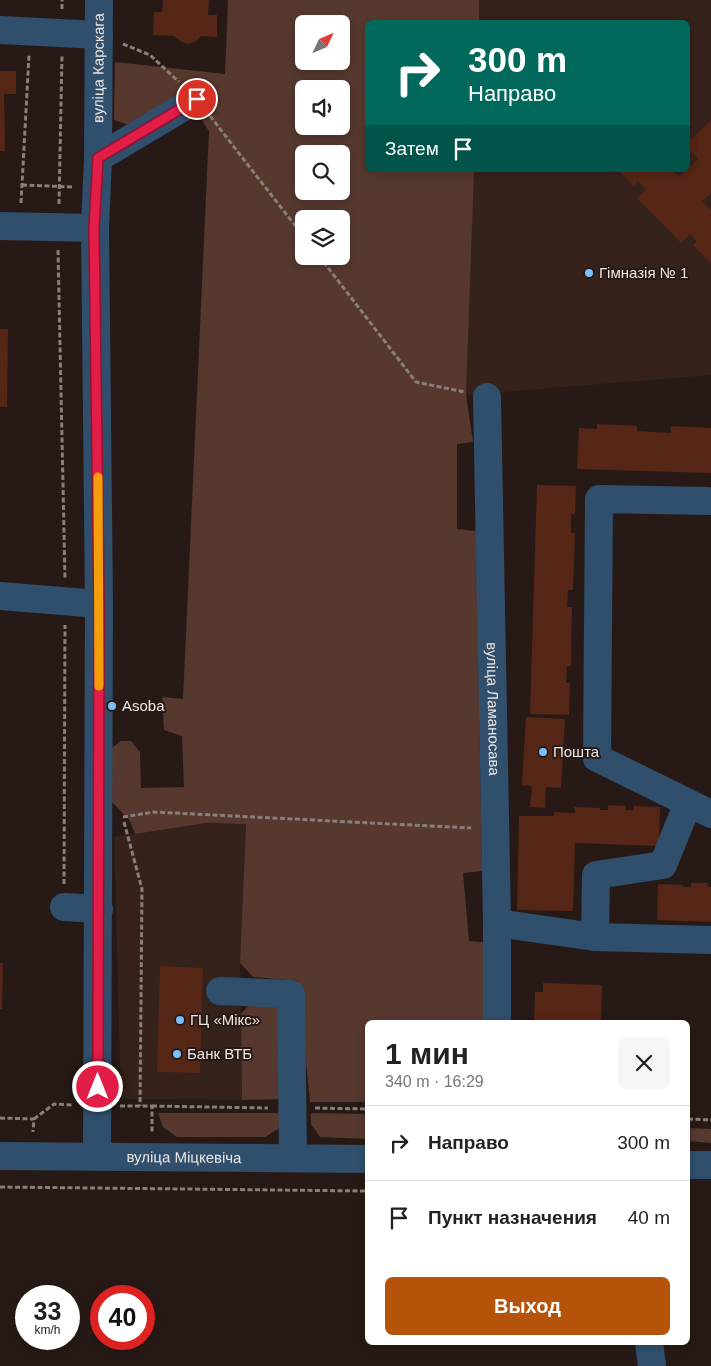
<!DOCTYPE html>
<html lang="ru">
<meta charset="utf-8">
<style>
body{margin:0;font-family:Arial,sans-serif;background:#f6f6f6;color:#222;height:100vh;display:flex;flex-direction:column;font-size:19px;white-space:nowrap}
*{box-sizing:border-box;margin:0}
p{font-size:16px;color:#767676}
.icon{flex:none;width:28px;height:28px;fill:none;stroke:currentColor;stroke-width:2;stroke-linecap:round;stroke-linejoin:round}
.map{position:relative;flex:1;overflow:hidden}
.side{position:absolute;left:365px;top:1020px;width:325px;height:325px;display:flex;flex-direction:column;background:#fff;border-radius:8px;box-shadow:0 2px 8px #0003}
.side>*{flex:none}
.guide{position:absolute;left:365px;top:20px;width:325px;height:152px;border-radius:8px;box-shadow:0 2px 8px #0003;background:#00695c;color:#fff;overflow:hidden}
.needle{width:32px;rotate:46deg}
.controls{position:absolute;left:295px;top:15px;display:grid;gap:10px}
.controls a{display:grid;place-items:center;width:55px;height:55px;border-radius:8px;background:#fff;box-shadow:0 2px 8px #0003;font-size:25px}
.speed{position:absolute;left:15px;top:1285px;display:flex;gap:10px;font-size:25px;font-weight:700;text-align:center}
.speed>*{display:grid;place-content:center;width:65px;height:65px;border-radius:50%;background:#fff;box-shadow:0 2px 8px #0003;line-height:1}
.speed small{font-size:12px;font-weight:400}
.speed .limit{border:8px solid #d22;background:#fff;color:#111}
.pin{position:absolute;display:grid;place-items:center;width:42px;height:42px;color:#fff;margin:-21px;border:2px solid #fff;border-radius:50%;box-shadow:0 1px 5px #0007}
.me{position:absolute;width:55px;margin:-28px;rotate:0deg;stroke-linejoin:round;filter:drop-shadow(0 0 4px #0008)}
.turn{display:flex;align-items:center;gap:18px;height:105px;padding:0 20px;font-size:22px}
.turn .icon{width:65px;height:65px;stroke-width:2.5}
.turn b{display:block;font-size:35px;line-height:42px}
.then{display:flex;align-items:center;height:48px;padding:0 20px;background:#0003;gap:10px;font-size:19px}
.round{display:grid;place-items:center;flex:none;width:52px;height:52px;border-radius:8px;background:#f6f6f6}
.overview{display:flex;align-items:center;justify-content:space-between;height:85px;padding:0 20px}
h1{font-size:30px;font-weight:700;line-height:38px}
.action{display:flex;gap:10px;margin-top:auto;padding:10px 20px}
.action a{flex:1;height:58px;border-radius:8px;background:#b45309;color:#fff;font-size:20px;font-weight:700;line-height:58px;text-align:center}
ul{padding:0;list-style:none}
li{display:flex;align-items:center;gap:15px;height:75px;padding:0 20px;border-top:1px solid #e0e0e0}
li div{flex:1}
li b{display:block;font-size:19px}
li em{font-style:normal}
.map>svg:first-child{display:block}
.built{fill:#35221b}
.green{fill:#56382e;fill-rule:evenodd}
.building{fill:#562616}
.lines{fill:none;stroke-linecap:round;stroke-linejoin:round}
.path{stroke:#897e7a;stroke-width:3;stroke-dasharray:5 2.5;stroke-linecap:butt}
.minor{stroke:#2f4f6c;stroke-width:28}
.route-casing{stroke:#92132f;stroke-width:12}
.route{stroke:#e11d48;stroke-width:9}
.slow{stroke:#f59e0b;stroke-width:9}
.poi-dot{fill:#7cbef9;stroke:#271a16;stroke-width:2}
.labels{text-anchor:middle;stroke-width:4;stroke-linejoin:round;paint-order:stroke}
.street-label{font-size:15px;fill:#eee5e2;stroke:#271a16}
.poi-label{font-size:15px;fill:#eee5e2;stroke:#271a16;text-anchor:start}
</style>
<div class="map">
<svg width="711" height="1366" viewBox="0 0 711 1366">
<rect width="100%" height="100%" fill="#271a16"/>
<g class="built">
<polygon points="470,0 711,0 711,375 466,395 469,170 688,170 688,22 470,22"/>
<polygon points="206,823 246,824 240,963 242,1100 121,1099 114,837"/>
</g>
<g class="green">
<path d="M228,0H479V22H368V170H474L466,395L473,442L457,444V529L476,531L482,871L463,873L469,941L483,942L484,1022H368L367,1102H310L298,981L253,977L240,963L246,824L206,823L135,834L130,821L112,802L110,749L121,741H131L140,752L141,788L184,787L182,736L164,730L162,697L183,699L209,131L183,93L129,125L114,120L115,62L225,74ZM304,24H341V61H304ZM304,89H341V126H304ZM304,154H341V191H304ZM304,219H341V256H304Z"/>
<polygon points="249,1005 276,1005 283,1017 284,1099 242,1100 241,1014"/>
<polygon points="158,1113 283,1113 278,1129 265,1137 177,1137 163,1127"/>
<polygon points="311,1113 367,1114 367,1139 320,1137 311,1124"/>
<polygon points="688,1128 711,1129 711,1143 688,1141"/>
</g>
<g class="building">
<polygon points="163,0 209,0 208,15 217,15 217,37 201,36 195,42 187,44 180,41 174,36 153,35 154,12 162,12"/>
<polygon points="0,71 16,71 16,94 4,94 5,151 0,151"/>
<polygon points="711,120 711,193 702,201 711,210 711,263 693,245 697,241 690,234 681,243 637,198 646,190 638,181 634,186 618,170 672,170 679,177 698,159 688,148 688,143"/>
<polygon points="0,329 8,329 7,407 0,407"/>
<polygon points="597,424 637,426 637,431 671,433 671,426 711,428 711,473 577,469 579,428 597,429"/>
<polygon points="537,485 576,486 575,514 571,514 571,533 575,533 573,590 568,590 567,607 572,607 571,666 567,666 566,683 570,683 569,715 530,714"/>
<polygon points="526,717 565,719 561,788 546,787 545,808 530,807 532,786 522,785"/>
<polygon points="608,805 625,806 625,810 633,810 633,806 660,807 659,846 575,843 573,911 517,910 519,816 554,816 554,812 575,813 574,807 600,808 600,810 608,810"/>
<polygon points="691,883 708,883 708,887 711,887 711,922 657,920 658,884 684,885 683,887 691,887"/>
<polygon points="0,963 3,963 2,1009 0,1009"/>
<polygon points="160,966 203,968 200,1073 157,1072"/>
<polygon points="543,983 602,985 601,1022 534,1022 535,992 543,992"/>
</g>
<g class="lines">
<g class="path">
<polyline points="62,9 62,0"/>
<polyline points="123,44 150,55 179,82"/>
<polyline points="210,116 304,237"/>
<polyline points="22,185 74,187"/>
<polyline points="21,203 29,55"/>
<polyline points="59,204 62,55"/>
<polyline points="58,250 65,579"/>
<polyline points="319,256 416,382 465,392"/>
<polyline points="123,817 154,812 471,828"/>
<polyline points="124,822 142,889 140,1106"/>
<polyline points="64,884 65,625"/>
<polyline points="120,1106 152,1106 152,1133"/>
<polyline points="152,1106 268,1108"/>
<polyline points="315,1108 368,1109"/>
<polyline points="0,1118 34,1119 33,1132"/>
<polyline points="34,1119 54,1104 73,1105"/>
<polyline points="688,1119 711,1120"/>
<polyline points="0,1187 368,1191"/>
</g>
<g class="minor">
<polyline points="0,30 99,35"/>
<polyline points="98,158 197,99"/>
<polyline points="0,226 95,228"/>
<path id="s1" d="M487,397L497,923V1022"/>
<polyline points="709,501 599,499 597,758 711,814"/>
<polyline points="0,596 99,604"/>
<polyline points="64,907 99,909"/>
<polyline points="497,923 595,937 711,940"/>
<polyline points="595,937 596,875 663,865 688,803"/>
<polyline points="220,991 291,994 293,1158"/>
<path id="s2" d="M0,1156L368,1159"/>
<path id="s3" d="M97,1156L99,604L95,228L98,158L99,0"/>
<polyline points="688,1165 711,1165"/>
<polyline points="649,1342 652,1366"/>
</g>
</g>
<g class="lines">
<defs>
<polyline id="route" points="98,1087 99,604 94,228 98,158 197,99"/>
</defs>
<use href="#route" class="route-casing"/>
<use href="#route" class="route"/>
<polyline class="slow" points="98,477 99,686"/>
</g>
<g class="poi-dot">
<circle cx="589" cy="273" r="5"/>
<circle cx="112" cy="706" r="5"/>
<circle cx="543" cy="752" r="5"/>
<circle cx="180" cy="1020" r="5"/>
<circle cx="177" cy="1054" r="5"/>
</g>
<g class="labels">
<g class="street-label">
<text dy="5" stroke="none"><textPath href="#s3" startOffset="1088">вуліца Карскага</textPath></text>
<text dy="5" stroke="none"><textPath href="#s1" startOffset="312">вуліца Ламаносава</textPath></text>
<text dy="5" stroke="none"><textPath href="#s2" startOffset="184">вуліца Міцкевіча</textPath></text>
</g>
<g class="poi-label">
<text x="599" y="278">Гімназія № 1</text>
<text x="122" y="711">Asoba</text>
<text x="553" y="757">Пошта</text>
<text x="190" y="1025">ГЦ «Мікс»</text>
<text x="187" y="1059">Банк ВТБ</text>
</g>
</g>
</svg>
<div class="controls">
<a><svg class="needle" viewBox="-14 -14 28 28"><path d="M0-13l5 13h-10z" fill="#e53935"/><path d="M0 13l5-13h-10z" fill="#767676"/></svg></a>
<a><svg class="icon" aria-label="sound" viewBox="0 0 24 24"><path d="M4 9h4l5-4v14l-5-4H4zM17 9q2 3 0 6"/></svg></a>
<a><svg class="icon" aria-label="search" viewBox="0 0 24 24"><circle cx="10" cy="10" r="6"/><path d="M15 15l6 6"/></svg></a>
<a><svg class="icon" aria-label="layers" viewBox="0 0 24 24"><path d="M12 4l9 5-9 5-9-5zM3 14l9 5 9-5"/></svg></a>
</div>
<div class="speed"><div>33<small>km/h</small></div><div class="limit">40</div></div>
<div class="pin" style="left:197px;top:99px;background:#d93025"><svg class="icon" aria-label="arrive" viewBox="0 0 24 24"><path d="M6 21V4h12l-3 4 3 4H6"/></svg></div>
<svg class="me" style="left:98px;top:1087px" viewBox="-20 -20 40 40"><circle r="17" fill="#e11d48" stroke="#fff" stroke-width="3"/><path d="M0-11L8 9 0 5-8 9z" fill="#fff"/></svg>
<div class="guide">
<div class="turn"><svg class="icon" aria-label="right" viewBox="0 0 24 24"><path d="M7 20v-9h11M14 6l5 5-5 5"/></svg><div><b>300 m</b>Направо</div></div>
<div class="then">Затем<svg class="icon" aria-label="arrive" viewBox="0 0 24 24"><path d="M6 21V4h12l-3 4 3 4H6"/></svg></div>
</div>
<section class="side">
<div class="overview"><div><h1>1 мин</h1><p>340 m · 16:29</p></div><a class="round"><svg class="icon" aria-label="close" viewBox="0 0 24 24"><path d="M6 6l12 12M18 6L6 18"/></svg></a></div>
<ul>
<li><svg class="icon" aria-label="right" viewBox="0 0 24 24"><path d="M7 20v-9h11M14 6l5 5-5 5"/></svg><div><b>Направо</b></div><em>300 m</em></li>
<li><svg class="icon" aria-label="arrive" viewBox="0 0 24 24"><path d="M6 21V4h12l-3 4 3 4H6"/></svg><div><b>Пункт назначения</b></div><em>40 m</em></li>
</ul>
<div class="action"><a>Выход</a></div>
</section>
</div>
